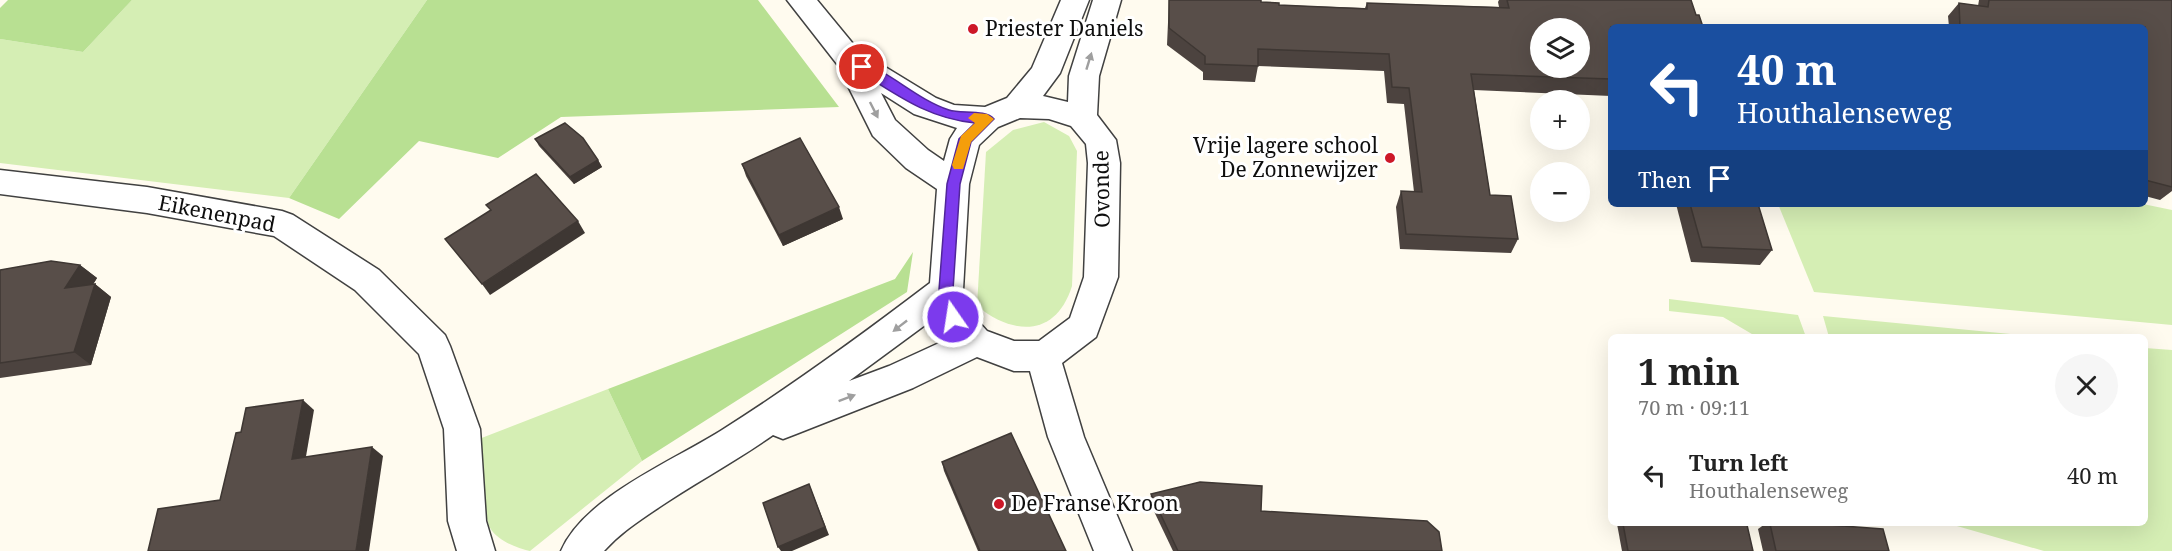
<!DOCTYPE html>
<meta charset="utf-8">
<style>
body{margin:0;font-family:"Noto Serif",serif;background:#f6f6f6;color:#222;height:100vh;display:flex;flex-direction:column;font-size:22px;white-space:nowrap}
*{box-sizing:border-box;margin:0}
p{font-size:20px;color:#767676}
.icon{flex:none;width:33px;height:33px;fill:none;stroke:currentColor;stroke-width:2;stroke-linecap:round;stroke-linejoin:round}
.map{position:relative;flex:1;overflow:hidden}
.side{position:absolute;left:1608px;top:334px;width:540px;height:192px;display:flex;flex-direction:column;background:#fff;border-radius:9px;box-shadow:0 6px 24px #0002}
.side>*{flex:none}
.guide{position:absolute;left:1608px;top:24px;width:540px;height:183px;border-radius:9px;box-shadow:0 6px 24px #0002;background:#1a4fa0;color:#fff;overflow:hidden}
.controls{position:absolute;left:1530px;top:18px;display:grid;gap:12px}
.controls a{display:grid;place-items:center;width:60px;height:60px;border-radius:50%;background:#fff;box-shadow:0 6px 24px #0002;font-size:30px}
.pin{position:absolute;display:grid;place-items:center;width:51px;height:51px;color:#fff;margin:-26px;border:3px solid #fff;border-radius:50%;box-shadow:0 2px 6px #0007}
.me{position:absolute;width:66px;margin:-33px;rotate:347deg;stroke-linejoin:round;filter:drop-shadow(0 0 4px #0008)}
.turn{display:flex;align-items:center;gap:21px;height:126px;padding:0 30px;font-size:27px}
.turn .icon{width:78px;height:78px;stroke-width:2.5}
.turn b{display:block;font-size:42px;line-height:51px}
.then{display:flex;align-items:center;height:57px;padding:0 30px;background:#0003;gap:12px;font-size:22px}
.round{display:grid;place-items:center;flex:none;width:63px;height:63px;border-radius:32px;background:#f6f6f6}
.head{display:flex;align-items:center;justify-content:space-between;height:102px;padding:0 30px}
h1{font-size:36px;font-weight:700;line-height:45px}
ul{padding:0;list-style:none}
li{display:flex;align-items:center;gap:18px;height:78px;padding:0 30px}
li div{flex:1}
li b{display:block;font-size:22px}
li em{font-style:normal}
.map>svg:first-child{display:block}
.green{fill:#d5eeb4}
.forest{fill:#b8e092}
.lines{fill:none;stroke-linecap:round;stroke-linejoin:round}
.minor-casing{stroke:#414141;stroke-width:3}
.minor{fill:#fff;fill-rule:evenodd}
.wall{fill:#4c433f}
.shaded-wall{fill:#3e3733}
.building{fill:#584e49;stroke:#3e3733;stroke-width:1.5;fill-rule:evenodd}
.oneway{fill:#9f9f9f}
.route{fill:#7c3aed;stroke:#51269a;stroke-width:1.5}
.slow{fill:#f59e0b}
.poi-dot{fill:#cd1828;stroke:#fff;stroke-width:2}
.labels{text-anchor:middle;stroke-width:6;stroke-linejoin:round;paint-order:stroke}
.poi-label{font-size:21px;fill:#0e0e0e;stroke:#fff;text-anchor:start}
.street-label{font-size:21px;fill:#0e0e0e;stroke:#fff}
</style>
<div class="map">
<svg width="2172" height="551" viewBox="0 0 2172 551">
<rect width="100%" height="100%" fill="#fffbef"/>
<g class="green">
<polygon points="132,0 427,0 289,198 0,163 0,39 83,52"/>
<path d="M1044,122L1069,136L1077,151L1072,286C1056,337 1014,336 977,306L986,152L1013,130Z"/>
<polygon points="1778,204 2143,204 2172,210 2172,325 1814,292"/>
<polygon points="1669,299 1798,315 1806,337 1757,337 1723,317 1669,311"/>
<polygon points="1823,316 2041,337 1829,337"/>
<polygon points="2145,348 2172,350 2172,551 2044,551 1950,524 2145,524"/>
<path d="M608,389L642,461L530,551C517,548 498,541 490,528C483,514 481,457 479,439Z"/>
</g>
<g class="forest">
<polygon points="8,0 132,0 83,52 0,39 0,8"/>
<polygon points="427,0 758,0 839,107 561,117 498,158 419,141 339,219 289,198"/>
<polygon points="913,252 907,292 642,461 608,389 895,279"/>
</g>
<g class="lines">
<defs>
<g id="minor">
<path d="M787,0H817L859,51L936,98L954,105L985,107L1007,98L1032,68L1061,0H1089L1060,73L1043,96L1068,102L1069,76L1093,0H1121L1099,76L1097,115L1116,140L1120,163L1118,277L1096,337L1062,363L1084,437L1132,551H1094L1048,437L1030,371H1014L977,357L913,388L796,434L783,439L773,435C735,462 693,484 655,510C636,523 619,534 604,551H561C584,497 673,461 722,430C793,385 863,334 930,283L937,189L906,168L873,136L837,64ZM881,93L914,114L957,128L950,139L944,161L928,150L895,120ZM1020,118L1049,119L1071,126L1086,144L1088,163L1084,277L1070,318L1039,341H1014L987,331L968,310L963,290L969,184L979,145L998,127ZM936,317L950,338L889,366L849,381Z"/>
<polygon points="0,170 147,187 282,211 293,215 379,270 445,335 450,346 480,429 486,521 495,551 457,551 448,521 444,429 419,354 355,290 274,236 147,213 0,194"/>
</g>
</defs>
<use href="#minor" class="minor-casing"/>
<use href="#minor" class="minor"/>
</g>
<g class="wall">
<polygon points="1169,0 1261,2 1279,5 1365,8 1367,3 1499,7 1498,2 1499,0 1691,0 1611,27 1611,96 1474,90 1490,195 1518,239 1511,253 1400,249 1396,207 1401,191 1414,192 1404,104 1387,103 1384,71 1258,66 1255,82 1203,80 1203,72 1167,45"/>
<polygon points="1979,0 2172,0 2172,191 2160,200 2145,196 2145,27 1949,27 1948,16 1959,3 1978,6"/>
<polygon points="535,139 598,160 602,167 574,184 539,146"/>
<polygon points="742,164 843,219 783,246 746,176"/>
<polygon points="1676,204 1758,204 1772,250 1760,265 1691,262"/>
<polygon points="80,265 97,278 93,284 95,284 111,297 91,365 0,378 0,270"/>
<polygon points="942,462 1066,551 978,551 944,471"/>
<polygon points="1151,494 1261,511 1442,551 1173,551 1150,503"/>
<polygon points="1617,524 1727,524 1753,551 1622,551"/>
<polygon points="1765,524 1816,524 1889,551 1763,551 1758,529"/>
</g>
<g class="shaded-wall">
<polygon points="598,160 602,167 574,184 570,177"/>
<polygon points="839,207 843,219 783,246 779,235"/>
<polygon points="578,221 585,233 490,295 482,284"/>
<polygon points="80,265 97,278 83,301 65,288"/>
<polygon points="95,284 111,297 91,365 74,352"/>
<polygon points="303,400 314,410 304,468 292,459"/>
<polygon points="372,447 383,456 369,551 356,551"/>
<polygon points="809,484 829,535 792,551 781,551 778,547"/>
</g>
<g class="building">
<path d="M1169,0H1261V2L1279,3V5L1367,9V3L1509,8L1507,0H1691L1696,15H1699L1703,27H1611V79L1471,74L1490,195L1511,196L1518,239L1406,234L1401,191L1422,192L1409,88L1392,87L1389,54L1258,49V66L1205,64V56L1169,28ZM1540,28H1580V68H1540Z"/>
<polygon points="1989,0 2172,0 2172,187 2145,180 2145,27 1960,27 1959,3 1988,7"/>
<polygon points="565,123 583,138 598,160 570,177 535,139"/>
<polygon points="800,138 839,207 779,235 742,164"/>
<polygon points="536,174 578,221 482,284 445,239 491,210 486,205"/>
<polygon points="1690,204 1758,204 1772,250 1702,247"/>
<polygon points="51,261 80,265 65,288 95,284 74,352 0,363 0,270"/>
<polygon points="303,400 292,459 372,447 356,551 148,551 158,509 220,500 236,433 241,432 246,408"/>
<polygon points="1011,433 1066,551 980,551 942,462"/>
<polygon points="1200,482 1262,486 1261,511 1427,521 1439,532 1442,551 1178,551 1151,494"/>
<polygon points="809,484 825,527 778,547 763,503"/>
<polygon points="1623,524 1727,524 1747,525 1753,551 1628,551"/>
<polygon points="1770,524 1816,524 1883,529 1889,551 1776,551"/>
</g>
<defs><path id="oneway-solid" d="M-6-.8H1V-3.2L6.5 0L1 3.2V.8H-6Z" transform="scale(1.5)"/></defs>
<g class="oneway">
<use href="#oneway-solid" transform="translate(1089 61) rotate(-73)"/>
<use href="#oneway-solid" transform="translate(874 110) rotate(63)"/>
<use href="#oneway-solid" transform="translate(900 326) rotate(142)"/>
<use href="#oneway-solid" transform="translate(847 398) rotate(-21)"/>
</g>
<path class="route" d="M862,63C891,72 916,99 949,110C961,114 986,109 994,119L971,142L960,184L953,290L960,317L958,321H948L939,290L947,184L959,139L975,123C927,118 897,95 857,70V64Z"/>
<polygon class="slow" points="974,113 987,114 994,119 971,142 963,169 954,169 952,165 961,136 975,123 968,118"/>
<g class="poi-dot">
<circle cx="973" cy="29" r="6"/>
<circle cx="1390" cy="158" r="6"/>
<circle cx="999" cy="504" r="6"/>
</g>
<g class="labels">
<g class="poi-label">
<text x="985" y="36">Priester Daniels</text>
<text x="1378" y="153" text-anchor="end">Vrije lagere school<tspan x="1378" dy="24">De Zonnewijzer</tspan></text>
<text x="1011" y="511">De Franse Kroon</text>
</g>
<g class="street-label">
<text transform="translate(1102 189) rotate(-91)" y="7">Ovonde</text>
<text transform="translate(217 214) rotate(11)" y="7">Eikenenpad</text>
</g>
</g>
</svg>
<div class="controls">
<a><svg class="icon" aria-label="layers" viewBox="0 0 24 24"><path d="M12 4l9 5-9 5-9-5zM3 14l9 5 9-5"/></svg></a>
<a>+</a>
<a>−</a>
</div>
<div class="pin" style="left:862px;top:67px;background:#d93025"><svg class="icon" aria-label="arrive" viewBox="0 0 24 24"><path d="M6 21V4h12l-3 4 3 4H6"/></svg></div>
<svg class="me" style="left:953px;top:317px" viewBox="-20 -20 40 40"><circle r="17" fill="#7c3aed" stroke="#fff" stroke-width="3"/><path d="M0-11L8 9 0 5-8 9z" fill="#fff"/></svg>
<div class="guide">
<div class="turn"><svg class="icon" aria-label="left" viewBox="0 0 24 24"><path d="M17 20v-9H6M10 6l-5 5 5 5"/></svg><div><b>40 m</b>Houthalenseweg</div></div>
<div class="then">Then<svg class="icon" aria-label="arrive" viewBox="0 0 24 24"><path d="M6 21V4h12l-3 4 3 4H6"/></svg></div>
</div>
<section class="side">
<div class="head"><div><h1>1 min</h1><p>70 m · 09:11</p></div><a class="round"><svg class="icon" aria-label="close" viewBox="0 0 24 24"><path d="M6 6l12 12M18 6L6 18"/></svg></a></div>
<ul>
<li><svg class="icon" aria-label="left" viewBox="0 0 24 24"><path d="M17 20v-9H6M10 6l-5 5 5 5"/></svg><div><b>Turn left</b><p>Houthalenseweg</p></div><em>40 m</em></li>
</ul>
</section>
</div>
